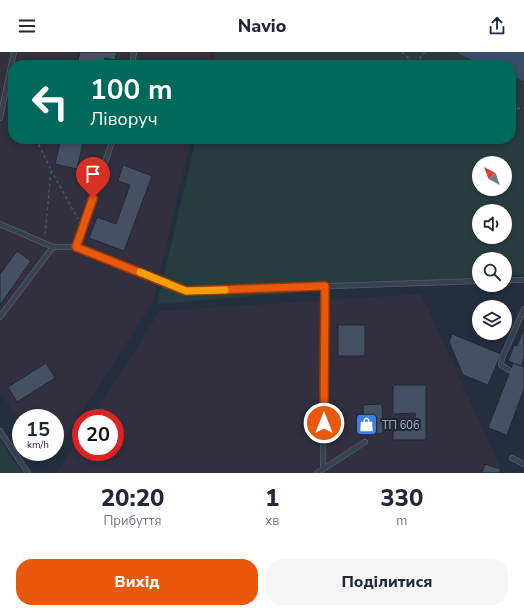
<!DOCTYPE html>
<html lang="uk">
<meta charset="utf-8">
<style>
body{margin:0;font-family:"Nunito Sans",sans-serif;background:#f6f6f7;color:#1f2937;height:100vh;display:flex;flex-direction:column;font-size:15px;white-space:nowrap}
*{box-sizing:border-box;margin:0}
p{font-size:13px;color:#747a83}
.icon{flex:none;width:22px;height:22px;fill:none;stroke:currentColor;stroke-width:2;stroke-linecap:round;stroke-linejoin:round}
.map{position:relative;height:421px;overflow:hidden}
.sheet{display:flex;flex-direction:column;background:#fff;flex:1}
.sheet>*{flex:none}
.top-card{position:absolute;left:8px;top:8px;width:508px;height:84px;border-radius:16px;box-shadow:0 2px 6px #0003;background:#00695c;color:#fff;overflow:hidden}
.needle{width:26px;rotate:319deg}
.controls{position:absolute;left:472px;top:104px;display:grid;gap:8px}
.controls a{display:grid;place-items:center;width:40px;height:40px;border-radius:50%;background:#fff;box-shadow:0 2px 6px #0003;font-size:20px}
.speed{position:absolute;left:12px;top:357px;display:flex;gap:8px;font-size:20px;font-weight:700;text-align:center}
.speed>*{display:grid;place-content:center;width:52px;height:52px;border-radius:50%;background:#fff;box-shadow:0 2px 6px #0003;line-height:1}
.speed small{font-size:10px;font-weight:400}
.speed .limit{border:6px solid #d22;background:#fff;color:#111}
.pin{position:absolute;display:grid;place-items:center;width:34px;height:34px;color:#fff;margin:-41px -17px;border-radius:50% 50% 50% 0;rotate:-45deg;box-shadow:0 0 4px #0007}
.pin .icon{rotate:45deg}
.me{position:absolute;width:44px;margin:-22px;rotate:0deg;stroke-linejoin:round;filter:drop-shadow(0 0 3px #0008)}
.turn{display:flex;align-items:center;gap:14px;height:84px;padding:0 16px;font-size:18px}
.turn .icon{width:52px;height:52px;stroke-width:2.5}
.turn b{display:block;font-size:28px;line-height:34px}
.eta{display:flex;justify-content:space-evenly;align-items:center;height:68px;text-align:center}
.eta b{font-size:24px;font-weight:800;line-height:28px}
.button{display:flex;gap:8px;margin-top:auto;padding:8px 16px}
.button a{flex:1;height:46px;border-radius:16px;background:#ea580c;color:#fff;font-size:16px;font-weight:800;line-height:46px;text-align:center}
.button a+a{background:#f6f6f7;color:#1f2937}
header{display:flex;justify-content:space-between;align-items:center;height:52px;padding:0 16px;background:#fff;font-size:18px;font-weight:800}
.map>svg:first-child{display:block}
.medical{fill:#32303f}
.green{fill:#263c3f;fill-rule:evenodd}
.water{fill:#394c67}
.building{fill:#455162;stroke:#1f2835}
.lines{fill:none;stroke-linecap:round;stroke-linejoin:round}
.lane-casing{stroke:#565f6c;stroke-width:6}
.path{stroke:#44595c;stroke-width:1.5;stroke-dasharray:3 3;stroke-linecap:butt}
.lane{stroke:#38414e;stroke-width:4.5}
.route-casing{stroke:#983908;stroke-width:10}
.route{stroke:#ea580c;stroke-width:7}
.slow{stroke:#f59e0b;stroke-width:7}
.labels{text-anchor:middle;stroke-width:4;stroke-linejoin:round;paint-order:stroke}
.poi-label{font-size:11px;fill:#b4bcc9;stroke:#1d2633;text-anchor:start}
</style>
<header><svg class="icon" aria-label="menu" viewBox="0 0 24 24"><path d="M4 6h16M4 12h16M4 18h16"/></svg>Navio<svg class="icon" aria-label="share" viewBox="0 0 24 24"><path d="M12 15V3M7 8l5-5 5 5M5 13v7h14v-7"/></svg></header>
<div class="map">
<svg width="524" height="421" viewBox="0 0 524 421">
<rect width="100%" height="100%" fill="#242f3e"/>
<g class="medical">
<polygon points="0,0 211,0 208,13 13,13 13,87 191,87 153,250 55,400 55,366 21,366 21,371 0,340"/>
<polygon points="421,242 501,417 485,412 482,421 56,421 81,382 81,400 115,400 115,366 92,366 160,259"/>
</g>
<g class="green">
<path d="M216,0H524V222L505,223V207H479V225L157,252L196,87H511V13H213ZM479,111H505V137H479ZM479,159H505V185H479Z"/>
<polygon points="0,389 22,421 0,421"/>
</g>
<polygon class="water" points="455,0 524,0 524,29 511,24 511,13 484,13"/>
<g class="building">
<polygon points="80,0 117,0 115,8 105,6 103,13 77,13"/>
<polygon points="28,7 52,13 26,13"/>
<polygon points="61,87 84,87 77,117 55,112"/>
<polygon points="123,113 152,124 124,199 89,186 97,165 116,172 130,133 118,129"/>
<polygon points="17,199 31,209 0,253 0,222"/>
<rect x="338" y="273" width="27" height="31"/>
<polygon points="524,277 524,306 521,314 508,309 514,293 517,294"/>
<polygon points="452,282 501,302 488,333 463,323 449,290"/>
<polygon points="46,311 55,326 17,350 8,335"/>
<polygon points="513,311 524,315 524,337 507,383 488,376"/>
<polygon points="393,333 426,333 426,388 393,388 393,379 417,377 415,361 393,362"/>
<polygon points="382,352 383,381 364,382 363,353"/>
<polygon points="485,412 501,417 499,421 482,421"/>
</g>
<g class="lines">
<defs>
<g id="lane">
<polyline points="132,13 134,0"/>
<polyline points="0,66 14,0"/>
<polyline points="0,172 53,195 76,195 113,87"/>
<polyline points="76,195 186,239 479,229"/>
<polyline points="505,228 524,228"/>
<polyline points="0,265 53,195"/>
<polyline points="509,318 501,313 502,306 524,257"/>
<polyline points="0,379 28,421"/>
<polyline points="512,406 524,412"/>
<polyline points="323,417 325,234"/>
<polyline points="317,421 365,390"/>
</g>
</defs>
<use href="#lane" class="lane-casing"/>
<g class="path">
<polyline points="402,0 416,13"/>
<polyline points="420,13 420,6 425,0"/>
<polyline points="511,57 524,56"/>
<polyline points="36,87 51,118 45,184"/>
<polyline points="51,118 78,167"/>
</g>
<use href="#lane" class="lane"/>
</g>
<g class="lines">
<defs>
<polyline id="route" points="93,146 76,195 186,239 325,234 324,371"/>
</defs>
<use href="#route" class="route-casing"/>
<use href="#route" class="route"/>
<polyline class="slow" points="140,220 186,239 225,238"/>
</g>
<defs>
<symbol id="shop-square" viewBox="-11 -11 22 22"><rect x="-9" y="-9" width="18" height="18" rx="4" fill="#3f7fe0" stroke="#1d2633"/><path d="M-5-2.5h2.3a2.7 3.5 0 0 1 5.4 0H5L5.5 6h-11ZM-1.5-2.5h3a1.5 2.3 0 0 0-3 0Z" fill="#fff"/></symbol>
</defs>
<g fill-rule="evenodd">
<use href="#shop-square" x="354" y="360" width="25" height="25"/>
</g>
<g class="labels">
<g class="poi-label">
<text x="382" y="377">ТП 606</text>
</g>
</g>
</svg>
<div class="controls">
<a><svg class="needle" viewBox="-14 -14 28 28"><path d="M0-13l5 13h-10z" fill="#e53935"/><path d="M0 13l5-13h-10z" fill="#747a83"/></svg></a>
<a><svg class="icon" aria-label="sound" viewBox="0 0 24 24"><path d="M4 9h4l5-4v14l-5-4H4zM17 9q2 3 0 6"/></svg></a>
<a><svg class="icon" aria-label="search" viewBox="0 0 24 24"><circle cx="10" cy="10" r="6"/><path d="M15 15l6 6"/></svg></a>
<a><svg class="icon" aria-label="layers" viewBox="0 0 24 24"><path d="M12 4l9 5-9 5-9-5zM3 14l9 5 9-5"/></svg></a>
</div>
<div class="speed"><div>15<small>km/h</small></div><div class="limit">20</div></div>
<div class="pin" style="left:93px;top:146px;background:#d93025"><svg class="icon" aria-label="arrive" viewBox="0 0 24 24"><path d="M6 21V4h12l-3 4 3 4H6"/></svg></div>
<svg class="me" style="left:324px;top:371px" viewBox="-20 -20 40 40"><circle r="17" fill="#ea580c" stroke="#fff" stroke-width="3"/><path d="M0-11L8 9 0 5-8 9z" fill="#fff"/></svg>
<div class="top-card">
<div class="turn"><svg class="icon" aria-label="left" viewBox="0 0 24 24"><path d="M17 20v-9H6M10 6l-5 5 5 5"/></svg><div><b>100 m</b>Ліворуч</div></div>
</div>
</div>
<section class="sheet">
<div class="eta">
<div><b>20:20</b><p>Прибуття</p></div>
<div><b>1</b><p>хв</p></div>
<div><b>330</b><p>m</p></div>
</div>
<div class="button"><a>Вихід</a><a>Поділитися</a></div>
</section>
